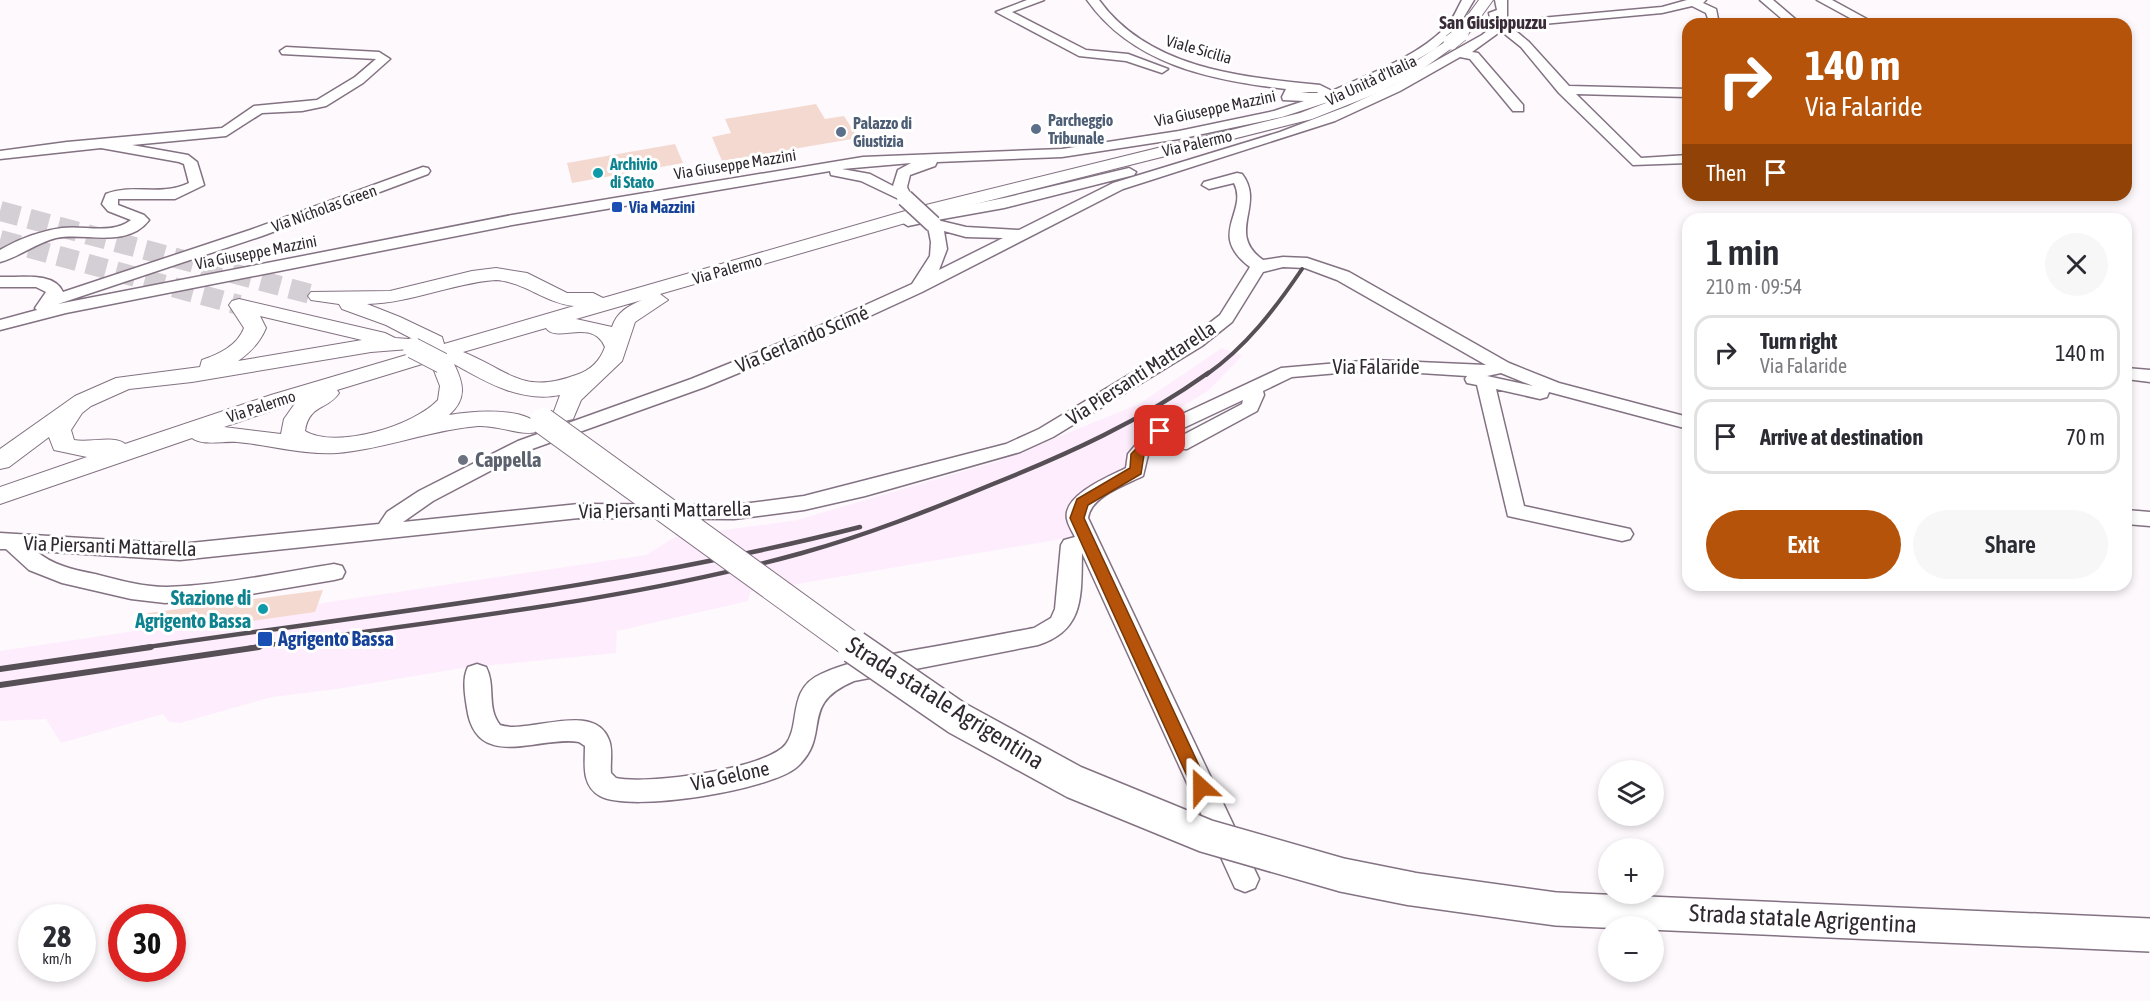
<!DOCTYPE html>
<meta charset="utf-8">
<style>
body{margin:0;font-family:"Asap Condensed",sans-serif;background:#f7f7f7;color:#2b2b33;height:100vh;display:flex;flex-direction:column;font-size:22px;white-space:nowrap}
*{box-sizing:border-box;margin:0}
p{font-size:20px;color:#7c7c81}
.icon{flex:none;width:33px;height:33px;fill:none;stroke:currentColor;stroke-width:2;stroke-linecap:round;stroke-linejoin:round}
.map{position:relative;flex:1;overflow:hidden}
.sheet{position:absolute;left:1682px;top:213px;width:450px;height:378px;display:flex;flex-direction:column;background:#fff;border-radius:18px;box-shadow:0 3px 9px #0003}
.sheet>*{flex:none}
.banner{position:absolute;left:1682px;top:18px;width:450px;height:183px;border-radius:18px;box-shadow:0 3px 9px #0003;background:#b45309;color:#fff;overflow:hidden}
.tools{position:absolute;left:1598px;top:760px;display:grid;gap:12px}
.tools a{display:grid;place-items:center;width:66px;height:66px;border-radius:50%;background:#fff;box-shadow:0 3px 9px #0003;font-size:30px}
.speed{position:absolute;left:18px;top:904px;display:flex;gap:12px;font-size:30px;font-weight:700;text-align:center}
.speed>*{display:grid;place-content:center;width:78px;height:78px;border-radius:50%;background:#fff;box-shadow:0 3px 9px #0003;line-height:1}
.speed small{font-size:15px;font-weight:400}
.speed .limit{border:9px solid #d22;background:#fff;color:#111}
.pin{position:absolute;display:grid;place-items:center;width:51px;height:51px;color:#fff;margin:-26px;border-radius:12px;box-shadow:0 3px 9px #0006}
.me{position:absolute;width:66px;margin:-33px;rotate:336deg;stroke-linejoin:round;filter:drop-shadow(0 0 4px #0008)}
.turn{display:flex;align-items:center;gap:21px;height:126px;padding:0 24px;font-size:27px}
.turn .icon{width:78px;height:78px;stroke-width:2.5}
.turn b{display:block;font-size:42px;line-height:51px}
.then{display:flex;align-items:center;height:57px;padding:0 24px;background:#0003;gap:12px;font-size:22px}
.round{display:grid;place-items:center;flex:none;width:63px;height:63px;border-radius:32px;background:#f7f7f7}
.headline{display:flex;align-items:center;justify-content:space-between;height:102px;padding:0 24px}
h1{font-size:36px;font-weight:600;line-height:45px}
.action{display:flex;gap:12px;margin-top:auto;padding:12px 24px}
.action a{flex:1;height:69px;border-radius:36px;background:#b45309;color:#fff;font-size:24px;font-weight:600;line-height:69px;text-align:center}
.action a+a{background:#f7f7f7;color:#2b2b33}
ul{padding:0;list-style:none}
li{display:flex;align-items:center;gap:18px;height:75px;margin:0 12px 9px;padding:0 12px;border:3px solid #e1e1e2;border-radius:18px}
li div{flex:1}
li b{display:block;font-size:22px}
li em{font-style:normal}
.map>svg:first-child{display:block}
.built{fill:#feeefd}
.building{fill:#f4d9d1}
.lines{fill:none;stroke-linecap:round;stroke-linejoin:round}
.major-tunnel{stroke:#d4cfd4;stroke-width:20;stroke-dasharray:20 10;stroke-linecap:butt}
.minor-casing{stroke:#837282;stroke-width:3}
.major-casing{stroke:#837282;stroke-width:2}
.minor{fill:#fff;fill-rule:evenodd}
.major{fill:#fff;fill-rule:evenodd}
.rail-far2{stroke:#565056;stroke-width:4}
.rail-far1{stroke:#565056;stroke-width:4.5}
.rail{stroke:#565056;stroke-width:6}
.minor-bridge-casing{stroke:#837282;stroke-width:19;stroke-linecap:butt}
.major-bridge-far3-casing{stroke:#837282;stroke-width:16;stroke-linecap:butt}
.major-bridge-far2-casing{stroke:#837282;stroke-width:22;stroke-linecap:butt}
.major-bridge-far1-casing{stroke:#837282;stroke-width:28;stroke-linecap:butt}
.major-bridge-casing{stroke:#837282;stroke-width:36;stroke-linecap:butt}
.minor-bridge{stroke:#fff;stroke-width:16}
.major-bridge-far3{stroke:#fff;stroke-width:15}
.major-bridge-far2{stroke:#fff;stroke-width:20}
.major-bridge-far1{stroke:#fff;stroke-width:26}
.major-bridge{stroke:#fff;stroke-width:33}
.route{fill:#b45309;stroke:#753606;stroke-width:1.5}
.service-dot{fill:#5c6f8a;stroke:#fff;stroke-width:2}
.culture-dot{fill:#0f9aa8;stroke:#fff;stroke-width:2}
.transit-dot{fill:#1a4fb4;stroke:#fff;stroke-width:2}
.worship-dot{fill:#6b7280;stroke:#fff;stroke-width:2}
.labels{text-anchor:middle;stroke-width:6;stroke-linejoin:round;paint-order:stroke}
.far-street-label{font-size:16px;fill:#302930;stroke:#fff}
.far-service-label{font-size:16px;font-weight:bold;fill:#4e5e75;stroke:#fff;text-anchor:start}
.far-culture-label{font-size:16px;font-weight:bold;fill:#0d838f;stroke:#fff;text-anchor:start}
.far-transit-label{font-size:16px;font-weight:bold;fill:#164399;stroke:#fff;text-anchor:start}
.far-neighbourhood-label{font-size:18px;font-weight:bold;fill:#392a38;stroke:#fff}
.street-label{font-size:20px;fill:#302930;stroke:#fff}
.worship-label{font-size:20px;font-weight:bold;fill:#5b616d;stroke:#fff;text-anchor:start}
.culture-label{font-size:20px;font-weight:bold;fill:#0d838f;stroke:#fff;text-anchor:end}
.transit-label{font-size:20px;font-weight:bold;fill:#164399;stroke:#fff;text-anchor:start}
.near-street-label{font-size:24px;fill:#302930;stroke:#fff}
</style>
<div class="map">
<svg width="2150" height="1001" viewBox="0 0 2150 1001">
<rect width="100%" height="100%" fill="#fdf9fd"/>
<polygon class="built" points="1222,348 1242,356 1209,390 1164,418 1164,422 1127,452 1128,467 1070,514 1073,537 750,592 748,601 617,631 616,653 462,668 337,689 272,697 180,723 169,722 163,714 61,743 46,719 0,721 0,651 646,555 675,537 797,520 999,461 1139,404"/>
<g class="building">
<polygon points="816,104 825,119 844,116 858,138 722,161 712,137 731,133 725,119"/>
<polygon points="675,144 683,163 572,183 567,163"/>
<polygon points="323,590 315,612 203,628 206,621 139,630 148,613"/>
</g>
<g class="lines">
<g class="major-tunnel">
<polyline points="0,211 318,296"/>
<polyline points="0,240 239,305"/>
</g>
<defs>
<g id="minor">
<polygon points="1027,0 1044,0 1012,12 1086,50 1128,54 1168,69 1162,73 1126,61 1079,56 996,12"/>
<path d="M1087,0H1099C1149,69 1241,77 1320,85L1332,91C1371,73 1415,58 1445,28C1453,20 1457,9 1462,0H1474L1456,30L1435,49L1401,69L1334,100L1282,117L1179,139L1062,157L937,162L935,166L910,175L907,187L912,198L905,202L861,181L831,175L830,171L512,225L66,313L0,330V320L37,310L35,308L46,292L36,287H0V277C19,278 54,271 63,292L250,230L423,167L428,168L430,171L428,174L262,236L58,304L512,215L863,157L1062,149L1179,131L1274,111L1304,101L1283,100L1282,97L1286,89C1211,80 1133,65 1087,0ZM1309,92H1317L1318,93H1301ZM911,163L898,170L893,186L870,174L842,169Z"/>
<path d="M1495,0H1507V21L1662,7L1687,0H1706L1703,3L1716,9L1718,19L1722,24H1710L1706,13L1692,6L1662,13L1511,27L1529,42L1569,86L1688,89V97L1576,94L1641,158L1688,155V163L1633,165L1559,93L1521,47L1501,31L1472,52L1478,53L1523,105V111H1513L1470,59L1460,57L1400,91L1335,121L1123,189L922,292L809,344L705,387L532,449L433,501L403,522L579,504L734,505L804,496L1006,444L1039,429L1190,338L1220,315L1250,267C1206,234 1249,212 1234,183L1209,189L1202,185L1204,182L1237,173L1242,174C1266,205 1225,233 1263,260L1283,257L1307,258L1349,272L1509,363L1559,383L1688,417V429L1549,392L1547,397L1540,399L1496,389L1524,506L1630,529L1633,534L1630,539L1622,541L1508,516L1477,385L1467,383L1465,379L1467,376L1373,370L1292,377L1263,391L1264,395L1257,411L1187,449H1173L1160,440L1148,455L1143,476C1125,485 1091,496 1088,518L1259,879L1255,888L1245,892L1235,888L1082,553C1081,595 1085,630 1038,645L854,681C797,705 833,734 797,767C771,790 631,813 600,796C581,785 585,764 585,746L579,742C540,735 476,773 467,708C465,695 462,679 468,667L477,664L486,667C496,686 486,707 500,725C528,735 594,700 609,740C613,750 610,762 611,773L616,778C647,785 767,769 786,744C801,724 787,689 821,674C849,661 879,657 909,651C951,644 992,636 1034,628L1051,618L1055,609L1061,545L1064,540L1075,537C1072,531 1068,525 1067,519C1062,495 1110,476 1126,468L1128,454L1148,430L1281,368L1373,360L1486,365L1337,280L1305,268L1283,267L1263,272L1232,322L1202,346L1053,437L1020,452L865,496L804,510L734,519L579,518L180,560L36,551C52,565 74,570 95,574C118,580 143,587 167,587C223,585 279,573 334,564L342,566L345,572L342,578L334,580L233,597L165,603L131,599L62,583L29,570L6,549H0V533L180,544L379,524L387,512L419,491L518,441L691,379L797,336L912,284L930,256L931,242L927,222L908,226L900,221L903,218L1004,198L1129,168L1136,172L1134,175L1004,208L937,220L966,227L1019,230L1113,183L1280,132L1348,106L1391,86L1482,35L1492,27L1489,13L1497,10ZM944,231L966,237L1003,238L939,270L947,249ZM1501,373L1533,386L1487,376ZM1243,400L1242,404L1181,436L1175,432Z"/>
<polygon points="1760,0 1773,0 1801,24 1788,24"/>
<polygon points="1817,0 1832,0 1876,24 1861,24"/>
<path d="M286,47L379,52L390,59L363,83L326,106L302,111L262,113L226,136L132,145L188,155L197,162L204,185L175,199H118V205L144,215L149,220C127,249 85,232 56,238C36,243 19,257 0,262V250C19,239 40,231 62,228C84,225 112,235 131,220L108,211L102,204L106,194C135,183 158,197 189,183L184,164L179,162L101,148L0,159V151L67,142L222,128L254,106L317,100L355,77L376,59L282,54L280,51Z"/>
<polygon points="2126,368 2150,370 2150,382 2126,379"/>
<polygon points="2126,510 2150,512 2150,526 2126,524"/>
</g>
<g id="major">
<polygon points="1479,0 1493,0 1466,37 1456,37 1454,34"/>
<path d="M1451,38L1458,42L1456,45L1417,73L1380,92L1312,119L940,213L660,294L668,300L635,322L622,361L581,400L573,419L565,421L557,419L553,414L560,395C521,403 486,382 454,364C464,384 467,399 449,415C471,411 526,406 540,427L536,432C521,436 498,425 478,426C430,430 385,449 337,453C303,455 270,445 237,442C223,441 202,446 192,438L0,504V487L87,457L54,450L49,437L9,467L0,469V449L75,396L116,378L200,367L202,360C219,354 237,346 244,328L229,305L232,301L239,299L385,333L395,338L409,339L412,344L409,349L371,352L192,382L129,389L91,406L82,413L71,430L74,440C89,443 115,435 125,444L271,395L430,348L386,325L342,309L339,304L311,300L308,296L311,292L390,291L472,271L496,268L527,273L567,293H593L603,298L926,205L1300,113L1370,86L1407,67ZM496,280C525,282 545,303 574,306L444,344L442,337L400,317L367,304C412,303 452,283 496,280ZM642,300C628,306 617,312 612,327L576,319ZM260,316L362,340L238,361C251,352 260,342 266,328ZM546,328C557,344 592,317 605,347C600,361 591,370 576,375C522,395 510,371 463,352ZM432,361L431,363L440,386L438,400C415,425 337,450 305,431C309,404 328,410 339,393L337,390ZM296,402L284,419L281,434L224,427Z"/>
</g>
</defs>
<use href="#minor" class="minor-casing"/>
<use href="#major" class="major-casing"/>
<use href="#minor" class="minor"/>
<use href="#major" class="major"/>
<path class="rail-far2" d="M1206,375C1246,347 1275,309 1302,269"/>
<g class="rail-far1">
<path d="M141,648C381,613 625,587 860,527"/>
<path d="M249,648C431,621 626,602 802,553C867,535 930,510 993,484C1068,454 1141,421 1208,373"/>
</g>
<g class="rail">
<polyline points="0,669 151,647"/>
<polyline points="0,685 259,647"/>
</g>
<defs>
<polyline id="minor-bridge" points="905,198 933,224"/>
<polyline id="major-bridge-far3" points="1451,42 1461,34"/>
<polyline id="major-bridge-far2" points="413,348 442,363"/>
<polyline id="major-bridge-far1" points="543,421 856,648"/>
<polyline id="major-bridge" points="854,647 957,718 1074,782 1206,836 1342,875 1412,889 1556,909 2150,935"/>
</defs>
<use href="#minor-bridge" class="minor-bridge-casing"/>
<use href="#major-bridge-far3" class="major-bridge-far3-casing"/>
<use href="#major-bridge-far2" class="major-bridge-far2-casing"/>
<use href="#major-bridge-far1" class="major-bridge-far1-casing"/>
<use href="#major-bridge" class="major-bridge-casing"/>
<use href="#minor-bridge" class="minor-bridge"/>
<use href="#major-bridge-far3" class="major-bridge-far3"/>
<use href="#major-bridge-far2" class="major-bridge-far2"/>
<use href="#major-bridge-far1" class="major-bridge-far1"/>
<use href="#major-bridge" class="major-bridge"/>
</g>
<polygon class="route" points="1160,427 1167,431 1144,455 1141,474 1088,505 1084,518 1209,787 1207,792 1201,794 1195,792 1192,787 1070,518 1077,499 1130,468 1131,454 1156,428"/>
<g class="service-dot">
<circle cx="1036" cy="129" r="6"/>
<circle cx="841" cy="132" r="6"/>
</g>
<g class="culture-dot">
<circle cx="598" cy="173" r="6"/>
<circle cx="263" cy="609" r="6"/>
</g>
<g class="transit-dot">
<rect x="611" y="201" width="12" height="12" rx="3"/>
<rect x="257" y="631" width="16" height="16" rx="3"/>
</g>
<circle class="worship-dot" cx="463" cy="460" r="6"/>
<g class="labels">
<g class="far-street-label">
<text transform="translate(1199 49) rotate(16)" y="6">Viale Sicilia</text>
<text transform="translate(1371 80) rotate(-25)" y="6">Via Unità d'Italia</text>
<text transform="translate(1215 108) rotate(-12)" y="6">Via Giuseppe Mazzini</text>
<text transform="translate(1197 143) rotate(-13)" y="6">Via Palermo</text>
<text transform="translate(735 164) rotate(-9)" y="6">Via Giuseppe Mazzini</text>
<text transform="translate(324 208) rotate(-20)" y="6">Via Nicholas Green</text>
<text transform="translate(256 252) rotate(-11)" y="6">Via Giuseppe Mazzini</text>
<text transform="translate(727 269) rotate(-16)" y="6">Via Palermo</text>
<text transform="translate(261 406) rotate(-18)" y="6">Via Palermo</text>
</g>
<g class="far-service-label">
<text x="1048" y="126">Parcheggio<tspan x="1048" dy="18">Tribunale</tspan></text>
<text x="853" y="129">Palazzo di<tspan x="853" dy="18">Giustizia</tspan></text>
</g>
<g class="far-culture-label">
<text x="610" y="170">Archivio<tspan x="610" dy="18">di Stato</tspan></text>
</g>
<g class="far-transit-label">
<text x="629" y="213">Via Mazzini</text>
</g>
<g class="far-neighbourhood-label">
<text x="1493" y="29">San Giusippuzzu</text>
</g>
<g class="street-label">
<text transform="translate(802 339) rotate(-23)" y="7">Via Gerlando Scimé</text>
<text x="1376" y="374">Via Falaride</text>
<text transform="translate(1141 373) rotate(-33)" y="7">Via Piersanti Mattarella</text>
<text transform="translate(665 510) rotate(-1)" y="7">Via Piersanti Mattarella</text>
<text transform="translate(110 546) rotate(2)" y="7">Via Piersanti Mattarella</text>
<text transform="translate(730 776) rotate(-12)" y="7">Via Gelone</text>
</g>
<g class="worship-label">
<text x="475" y="467">Cappella</text>
</g>
<g class="culture-label">
<text x="251" y="605">Stazione di<tspan x="251" dy="23">Agrigento Bassa</tspan></text>
</g>
<g class="transit-label">
<text x="278" y="646">Agrigento Bassa</text>
</g>
<g class="near-street-label">
<text transform="translate(945 703) rotate(32)" y="8">Strada statale Agrigentina</text>
<text transform="translate(1803 919) rotate(3)" y="8">Strada statale Agrigentina</text>
</g>
</g>
</svg>
<div class="tools">
<a><svg class="icon" aria-label="layers" viewBox="0 0 24 24"><path d="M12 4l9 5-9 5-9-5zM3 14l9 5 9-5"/></svg></a>
<a>+</a>
<a>−</a>
</div>
<div class="speed"><div>28<small>km/h</small></div><div class="limit">30</div></div>
<div class="pin" style="left:1160px;top:431px;background:#d93025"><svg class="icon" aria-label="arrive" viewBox="0 0 24 24"><path d="M6 21V4h12l-3 4 3 4H6"/></svg></div>
<svg class="me" style="left:1201px;top:787px" viewBox="-20 -20 40 40"><path d="M0-17L14 15 0 8-14 15z" fill="#b45309" stroke="#fff" stroke-width="4"/></svg>
<div class="banner">
<div class="turn"><svg class="icon" aria-label="right" viewBox="0 0 24 24"><path d="M7 20v-9h11M14 6l5 5-5 5"/></svg><div><b>140 m</b>Via Falaride</div></div>
<div class="then">Then<svg class="icon" aria-label="arrive" viewBox="0 0 24 24"><path d="M6 21V4h12l-3 4 3 4H6"/></svg></div>
</div>
<section class="sheet">
<div class="headline"><div><h1>1 min</h1><p>210 m · 09:54</p></div><a class="round"><svg class="icon" aria-label="close" viewBox="0 0 24 24"><path d="M6 6l12 12M18 6L6 18"/></svg></a></div>
<ul>
<li><svg class="icon" aria-label="right" viewBox="0 0 24 24"><path d="M7 20v-9h11M14 6l5 5-5 5"/></svg><div><b>Turn right</b><p>Via Falaride</p></div><em>140 m</em></li>
<li><svg class="icon" aria-label="arrive" viewBox="0 0 24 24"><path d="M6 21V4h12l-3 4 3 4H6"/></svg><div><b>Arrive at destination</b></div><em>70 m</em></li>
</ul>
<div class="action"><a>Exit</a><a>Share</a></div>
</section>
</div>
